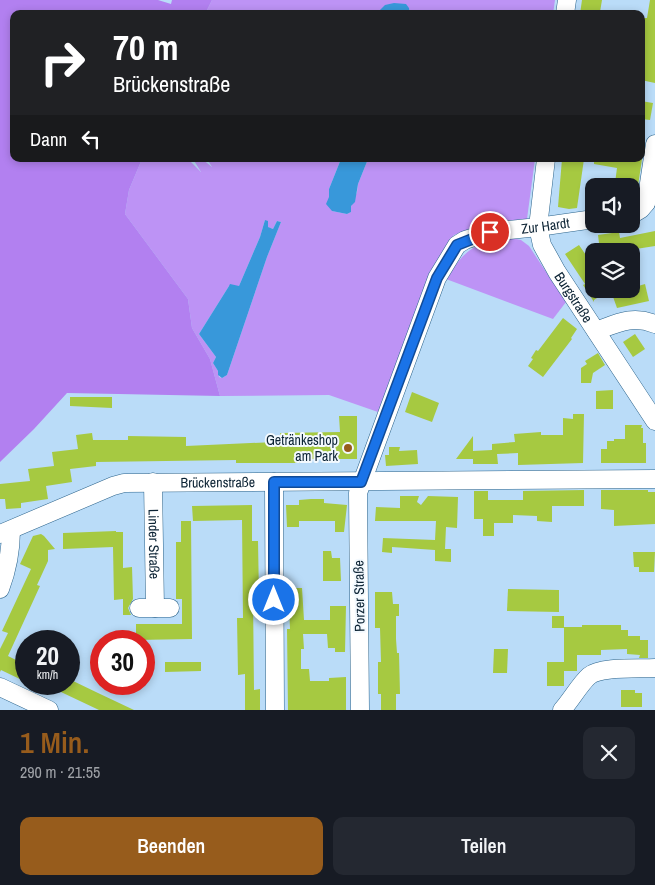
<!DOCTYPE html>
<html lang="de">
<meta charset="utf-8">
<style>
body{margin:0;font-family:"Archivo Narrow",sans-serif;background:#242831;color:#f1f3f6;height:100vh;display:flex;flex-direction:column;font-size:19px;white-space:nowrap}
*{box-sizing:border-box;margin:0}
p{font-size:16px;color:#9ea1a6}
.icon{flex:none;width:28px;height:28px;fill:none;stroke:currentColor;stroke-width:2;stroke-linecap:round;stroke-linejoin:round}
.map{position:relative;height:710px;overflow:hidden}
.drawer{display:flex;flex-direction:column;background:#171b24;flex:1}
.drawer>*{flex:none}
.guide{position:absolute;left:10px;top:10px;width:635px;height:152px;border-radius:10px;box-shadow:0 2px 8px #0003;background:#202124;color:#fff;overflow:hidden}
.controls{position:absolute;left:585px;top:178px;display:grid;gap:10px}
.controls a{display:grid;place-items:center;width:55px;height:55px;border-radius:10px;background:#171b24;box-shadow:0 2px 8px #0003;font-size:25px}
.speed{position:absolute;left:15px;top:630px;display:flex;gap:10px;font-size:25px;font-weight:700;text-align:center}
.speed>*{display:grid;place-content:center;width:65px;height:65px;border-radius:50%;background:#171b24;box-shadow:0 2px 8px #0003;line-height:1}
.speed small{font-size:12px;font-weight:400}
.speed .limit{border:8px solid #d22;background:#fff;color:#111}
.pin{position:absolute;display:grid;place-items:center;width:42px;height:42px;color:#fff;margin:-21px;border:2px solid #fff;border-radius:50%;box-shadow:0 1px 5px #0007}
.me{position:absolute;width:55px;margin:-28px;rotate:0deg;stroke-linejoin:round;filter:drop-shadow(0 0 4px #0008)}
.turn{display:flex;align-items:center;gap:18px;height:105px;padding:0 20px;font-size:22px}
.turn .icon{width:65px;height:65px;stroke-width:2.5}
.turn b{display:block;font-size:35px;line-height:42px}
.then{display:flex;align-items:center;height:48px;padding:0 20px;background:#0003;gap:10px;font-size:19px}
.round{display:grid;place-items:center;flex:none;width:52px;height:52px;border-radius:10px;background:#242831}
.summary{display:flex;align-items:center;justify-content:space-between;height:85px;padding:0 20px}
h1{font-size:30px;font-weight:600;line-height:38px;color:#975c1c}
.cta{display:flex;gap:10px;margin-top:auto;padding:10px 20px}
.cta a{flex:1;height:58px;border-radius:10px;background:#975c1c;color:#fff;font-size:20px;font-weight:600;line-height:58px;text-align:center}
.cta a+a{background:#242831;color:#f1f3f6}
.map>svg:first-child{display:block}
.green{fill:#bd93f5;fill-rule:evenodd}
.forest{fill:#b280f0}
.water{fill:#3898da}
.building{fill:#a6c941}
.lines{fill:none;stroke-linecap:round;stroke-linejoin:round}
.minor-casing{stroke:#2b638b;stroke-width:19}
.minor{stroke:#fff;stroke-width:18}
.route-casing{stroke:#114b97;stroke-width:12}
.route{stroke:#1a73e8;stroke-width:9}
.poi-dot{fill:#975c1c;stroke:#f3f9fe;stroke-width:2}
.labels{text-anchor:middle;stroke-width:4;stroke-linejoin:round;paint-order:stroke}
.street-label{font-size:14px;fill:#0c2334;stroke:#f3f9fe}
.poi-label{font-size:14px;fill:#0c2334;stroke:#f3f9fe;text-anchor:end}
</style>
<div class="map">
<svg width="655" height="710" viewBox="0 0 655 710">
<rect width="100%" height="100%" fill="#badcf8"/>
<g class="green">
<path d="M212,0H555L553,14H410L409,8C396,0 387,5 376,14H205Z"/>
<path d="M142,159H188L201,172L193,159H202L212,167L207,159H341L329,189L332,211L347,214L351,212V206L357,192L358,184L368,159H535L527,219L491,222L454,235L430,272L378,412L329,395L220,396L210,359L192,328L188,299L125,214L129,190ZM265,220L267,227L273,229L277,221L281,222L267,257L227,375L222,378L219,377L218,371L213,363L216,357L199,334L229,286H239L260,237Z"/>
<path d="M511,238L521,240L529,246L566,302L553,319L446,279C464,250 476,241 511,238Z"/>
</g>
<polygon class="forest" points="0,0 158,0 171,4 172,0 212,0 205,14 14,14 14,159 142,159 129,190 125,214 188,299 192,328 210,359 220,396 67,393 34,429 0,462"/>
<g class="water">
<polygon points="394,3 406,4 409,8 410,14 376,14 385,5"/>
<polygon points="341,159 368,159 358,184 355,202 351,206 351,212 347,214 332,211 326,204 329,197 329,189"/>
<polygon points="265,220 268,221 268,227 273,229 277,221 281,222 267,257 227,375 222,378 218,375 218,371 213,363 216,357 199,334 229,286 230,284 239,286 260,237"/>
</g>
<g class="building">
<polygon points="582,0 602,0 600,12 598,11 598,14 580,14"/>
<polygon points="650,0 655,0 655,83 641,80 641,18 647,18"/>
<polygon points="641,101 653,103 650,120 641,119"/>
<polygon points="562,159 584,159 577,208 569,209 558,207"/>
<polygon points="594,159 642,159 638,186 622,186 623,184 615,183 617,168 594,164"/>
<polygon points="655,231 655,246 636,249 636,247 600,251 598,235 619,232 620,238"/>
<polygon points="579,245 594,267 594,289 611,289 594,300 594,302 583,285 585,284 565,254"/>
<polygon points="645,284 649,301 617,308 612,294"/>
<polygon points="563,318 577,329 571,338 572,339 543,377 528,366 533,359 531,358 536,350 538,351"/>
<polygon points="635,334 645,349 633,357 623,342"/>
<polygon points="598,353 605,365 593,373 591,383 581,383 581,368 587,364 585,361"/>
<polygon points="613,390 613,409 596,409 596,391"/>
<polygon points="412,392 439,403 432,422 405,412"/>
<polygon points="70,397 112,397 112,408 70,406"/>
<polygon points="573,414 584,414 583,463 518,465 518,453 497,454 498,464 473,464 473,459 456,459 473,436 473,451 492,450 492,444 515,442 514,434 541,432 541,435 563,435 563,418 573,419"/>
<polygon points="339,416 357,416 357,459 300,459 300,463 236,463 236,460 96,462 96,466 70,469 72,482 46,486 48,499 21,503 21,508 6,509 5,499 0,499 0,484 30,481 28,469 54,466 52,452 78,449 76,435 92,433 93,440 128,440 128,436 186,437 186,446 275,442 275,438 280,438 280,433 340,432"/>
<polygon points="625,425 642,425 641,428 643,428 643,443 646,443 646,463 601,463 601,449 607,449 607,441 614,441 614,439 625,439"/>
<polygon points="389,447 400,447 399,451 417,450 418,464 386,466 385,455 389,455"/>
<polygon points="584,490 584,506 552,506 552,522 537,521 537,516 513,515 513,523 494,523 494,536 483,536 483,519 474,519 474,491 488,491 488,500 523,500 523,491"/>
<polygon points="601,490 648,490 648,492 655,492 655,524 614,526 614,510 601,509"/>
<polygon points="400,496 419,496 417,502 421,505 428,496 458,497 457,528 446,527 445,549 451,549 451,562 435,561 435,550 392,547 392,553 382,552 383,538 435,540 436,521 375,521 376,507 400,508"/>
<polygon points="311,499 324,499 324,503 347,505 344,532 335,532 335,521 299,521 299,527 287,527 286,505 299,505 299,500"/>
<polygon points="252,505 252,541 258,541 259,597 253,597 254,690 260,689 260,710 245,710 245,674 238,675 237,618 243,618 242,520 193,521 192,506"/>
<polygon points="181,521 191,521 192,639 136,640 136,624 182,624 182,599 176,599 176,542 181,542"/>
<polygon points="116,531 116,532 123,532 123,568 132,567 133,599 128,608 131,615 123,615 123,599 114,600 113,547 63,549 63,533"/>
<polygon points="41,534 44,536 55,549 48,550 48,561 37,585 40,586 8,656 26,665 26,682 1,670 0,672 0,649 8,633 2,631 31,569 20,564 33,536"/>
<polygon points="323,551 331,551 332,558 340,558 341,581 323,581"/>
<polygon points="633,552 655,552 654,572 639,572 639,567 634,567"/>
<polygon points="286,588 302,588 304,620 330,620 330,606 346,606 345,652 335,652 335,648 328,648 327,634 303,634 304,649 301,649 301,669 309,669 310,681 329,681 329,678 346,677 346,710 288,710 287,629 290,629 289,606 287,606"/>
<polygon points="508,589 559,590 559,612 507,611"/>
<polygon points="375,592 392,592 393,604 399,604 399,616 396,616 396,639 397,653 399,653 400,694 396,694 396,710 381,710 381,694 378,694 378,662 381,662 380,628 375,628"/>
<rect x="552" y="616" width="12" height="12"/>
<polygon points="582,625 621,625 621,630 628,630 628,636 640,636 640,640 648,640 648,658 639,658 640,655 627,654 627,649 601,650 601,655 577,655 577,671 564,671 564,627 582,627"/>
<polygon points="494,649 508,649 507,673 493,673"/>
<polygon points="165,662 201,662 201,671 165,672"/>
<rect x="547" y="662" width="17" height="24"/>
<polygon points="71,680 98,693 134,710 99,710 44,684 69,684"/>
<polygon points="621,690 635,690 635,693 642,693 642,707 621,707"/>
</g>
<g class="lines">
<defs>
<g id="minor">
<polyline points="565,14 567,0"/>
<path id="s1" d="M546,159L538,227L542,245L557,272L655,421"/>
<polyline points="646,203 655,144"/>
<polyline points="631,215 641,209 646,203"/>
<path d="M596,331C618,323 632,315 655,324"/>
<path id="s2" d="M153,482L155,608"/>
<polyline points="274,482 275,710"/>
<path id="s3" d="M0,534L113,486L124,483L655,479"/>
<path d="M0,589C8,568 11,551 11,530"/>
<polyline points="139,608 170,608"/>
<polyline points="0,687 49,710"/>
<path id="s4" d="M360,710L358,493L437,278L457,245L465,240L490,232L538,227L594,219"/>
<path d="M562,710C571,700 580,684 589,676C601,666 639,669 655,668"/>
</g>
</defs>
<use href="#minor" class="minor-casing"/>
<use href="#minor" class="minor"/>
</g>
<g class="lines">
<defs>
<polyline id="route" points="274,600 274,482 361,482 437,278 457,245 490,232"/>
</defs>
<use href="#route" class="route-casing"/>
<use href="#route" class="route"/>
</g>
<circle class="poi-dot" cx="348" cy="448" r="5"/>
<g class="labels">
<g class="street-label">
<text dy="5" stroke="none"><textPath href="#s4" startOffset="576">Zur Hardt</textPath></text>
<text dy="5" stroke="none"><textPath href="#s1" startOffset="148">Burgstraße</textPath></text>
<text dy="5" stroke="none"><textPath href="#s3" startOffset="228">Brückenstraße</textPath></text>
<text dy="5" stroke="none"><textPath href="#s2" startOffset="62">Linder Straße</textPath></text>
<text transform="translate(359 596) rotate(-91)" y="5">Porzer Straße</text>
</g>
<g class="poi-label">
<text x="338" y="445">Getränkeshop<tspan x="338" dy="16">am Park</tspan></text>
</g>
</g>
</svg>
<div class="controls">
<a><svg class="icon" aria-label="sound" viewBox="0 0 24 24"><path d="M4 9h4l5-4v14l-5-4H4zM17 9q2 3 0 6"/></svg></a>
<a><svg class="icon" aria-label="layers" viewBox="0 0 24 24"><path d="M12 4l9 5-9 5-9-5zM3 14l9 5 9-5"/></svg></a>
</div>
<div class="speed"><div>20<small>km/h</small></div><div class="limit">30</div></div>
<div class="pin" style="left:490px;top:232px;background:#d93025"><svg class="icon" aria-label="arrive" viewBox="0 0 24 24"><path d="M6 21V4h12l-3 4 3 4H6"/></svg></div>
<svg class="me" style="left:274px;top:600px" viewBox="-20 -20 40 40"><circle r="17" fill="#1a73e8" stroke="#fff" stroke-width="3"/><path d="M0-11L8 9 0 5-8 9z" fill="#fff"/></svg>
<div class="guide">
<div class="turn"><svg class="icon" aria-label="right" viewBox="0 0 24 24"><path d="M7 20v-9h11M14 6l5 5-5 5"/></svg><div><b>70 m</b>Brückenstraße</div></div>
<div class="then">Dann<svg class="icon" aria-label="left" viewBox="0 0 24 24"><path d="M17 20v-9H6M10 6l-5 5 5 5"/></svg></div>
</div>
</div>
<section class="drawer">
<div class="summary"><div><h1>1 Min.</h1><p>290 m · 21:55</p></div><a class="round"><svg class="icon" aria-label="close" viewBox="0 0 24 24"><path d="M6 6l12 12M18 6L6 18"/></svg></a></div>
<div class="cta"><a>Beenden</a><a>Teilen</a></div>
</section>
